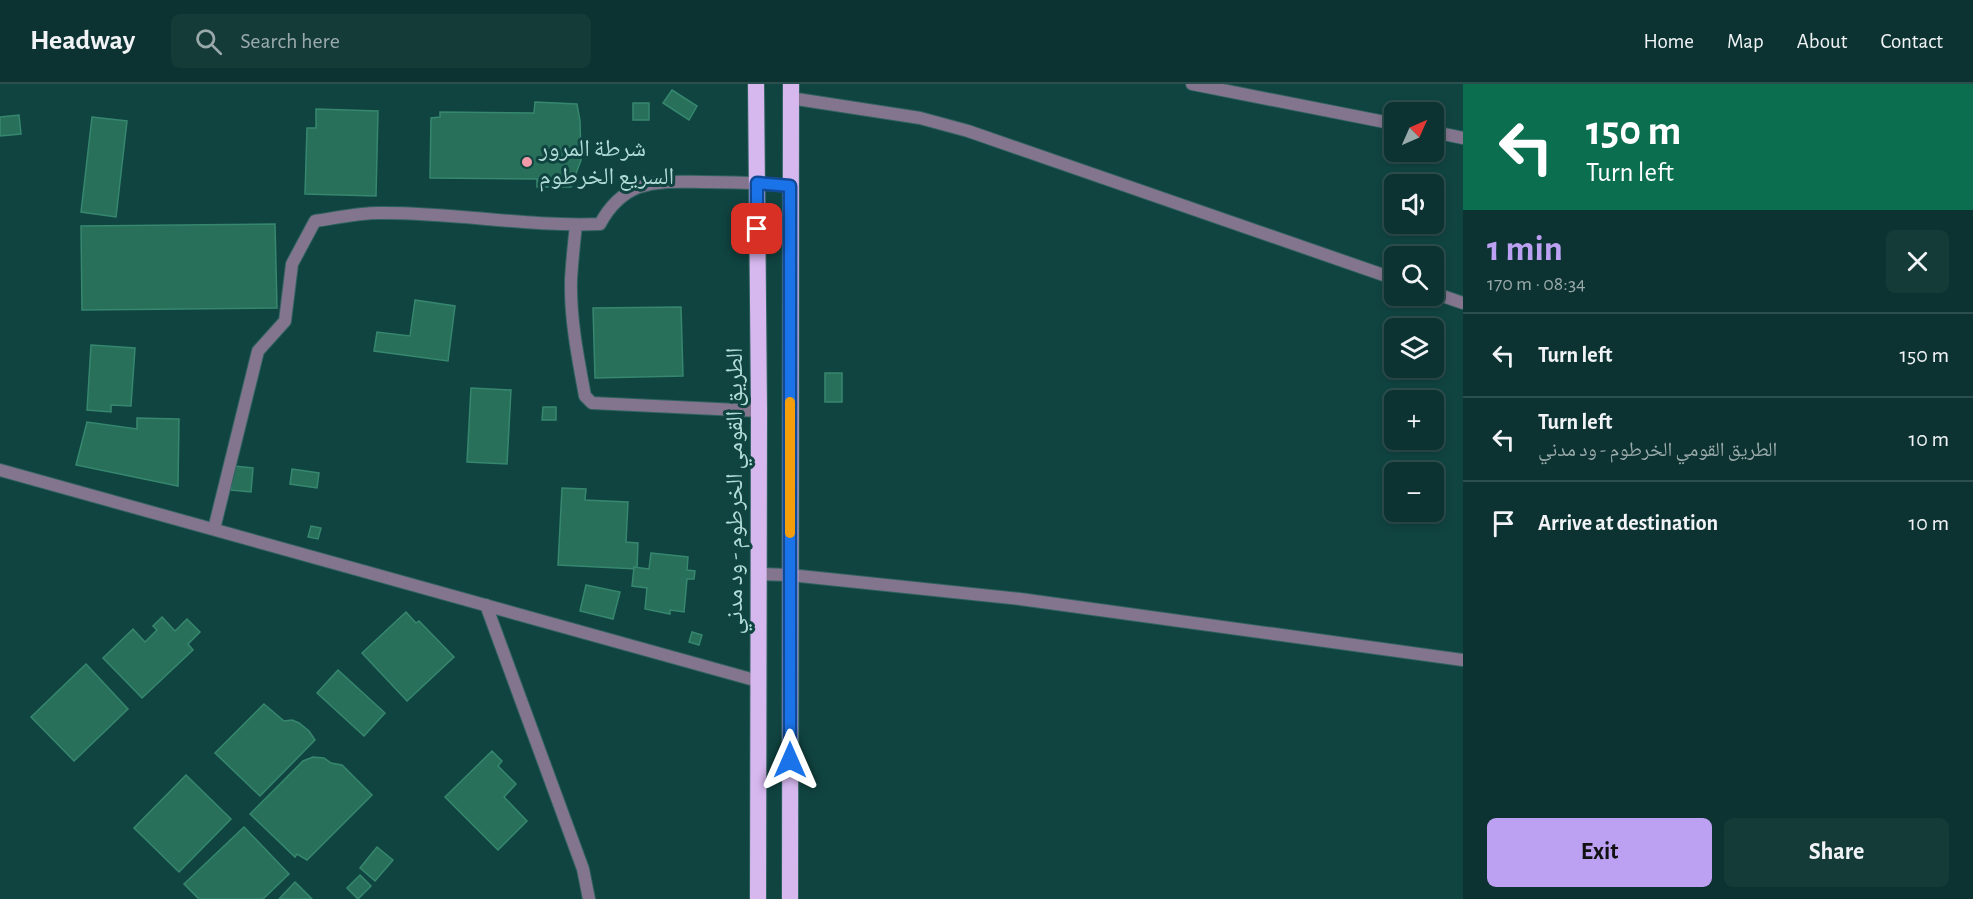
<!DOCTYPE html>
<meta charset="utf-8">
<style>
body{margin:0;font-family:"Alegreya Sans","Noto Naskh Arabic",sans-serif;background:#153b39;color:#f1f3f6;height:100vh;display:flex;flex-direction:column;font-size:22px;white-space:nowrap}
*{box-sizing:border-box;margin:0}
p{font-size:20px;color:#9aaaab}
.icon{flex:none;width:33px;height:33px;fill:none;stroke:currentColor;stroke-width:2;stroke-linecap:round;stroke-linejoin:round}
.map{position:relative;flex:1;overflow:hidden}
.details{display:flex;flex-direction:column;background:#0c3331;width:510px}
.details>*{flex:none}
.banner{background:#0b6e4f;color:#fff;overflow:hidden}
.needle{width:39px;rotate:45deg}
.tools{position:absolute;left:1384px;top:18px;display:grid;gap:12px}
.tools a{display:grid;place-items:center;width:60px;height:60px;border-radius:9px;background:#0c3331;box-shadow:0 3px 9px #0003,0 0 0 2px #2c4e4d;font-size:30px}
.pin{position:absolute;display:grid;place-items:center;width:51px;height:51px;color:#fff;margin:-26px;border-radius:12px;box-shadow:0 3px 9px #0006}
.me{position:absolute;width:66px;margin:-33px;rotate:0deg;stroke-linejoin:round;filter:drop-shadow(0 0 4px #0008)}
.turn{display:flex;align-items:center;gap:21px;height:126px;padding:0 24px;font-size:27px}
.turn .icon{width:78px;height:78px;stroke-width:2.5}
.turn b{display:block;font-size:42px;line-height:51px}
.round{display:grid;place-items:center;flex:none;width:63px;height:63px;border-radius:9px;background:#153b39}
.overview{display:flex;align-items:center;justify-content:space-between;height:102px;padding:0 24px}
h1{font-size:36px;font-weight:600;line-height:45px;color:#bca0f2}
.button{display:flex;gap:12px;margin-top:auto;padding:12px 24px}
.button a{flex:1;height:69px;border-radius:9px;background:#bca0f2;color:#111;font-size:24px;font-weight:600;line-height:69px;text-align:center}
.button a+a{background:#153b39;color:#f1f3f6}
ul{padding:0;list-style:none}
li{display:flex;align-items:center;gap:18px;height:84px;padding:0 24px;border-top:2px solid #2c4e4d}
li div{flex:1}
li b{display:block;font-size:22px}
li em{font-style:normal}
header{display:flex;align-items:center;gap:36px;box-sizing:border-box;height:84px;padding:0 30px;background:#0c3331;border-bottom:2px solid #2c4e4d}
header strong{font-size:28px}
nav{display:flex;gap:33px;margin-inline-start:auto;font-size:21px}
.search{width:420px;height:54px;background:#153b39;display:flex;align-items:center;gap:15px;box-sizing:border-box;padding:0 21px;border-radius:9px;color:#9aaaab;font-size:22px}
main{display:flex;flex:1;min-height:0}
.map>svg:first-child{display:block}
.building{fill:#28705a;stroke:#36876e;stroke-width:1.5}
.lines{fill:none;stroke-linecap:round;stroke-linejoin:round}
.service-casing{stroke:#30625f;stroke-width:14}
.minor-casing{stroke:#30625f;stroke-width:14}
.trunk-casing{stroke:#30625f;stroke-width:18}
.service{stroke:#82758d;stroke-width:12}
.minor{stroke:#82758d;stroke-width:12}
.trunk{stroke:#d6b8ef;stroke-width:16}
.route-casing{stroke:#114b97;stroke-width:15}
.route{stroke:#1a73e8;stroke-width:10}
.slow{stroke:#f59e0b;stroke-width:10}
.poi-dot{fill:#f39aa8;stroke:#104441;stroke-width:2}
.labels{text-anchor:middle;stroke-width:6;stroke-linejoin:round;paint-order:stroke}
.poi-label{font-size:24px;fill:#b1dbd7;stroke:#104441;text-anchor:start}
.street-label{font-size:24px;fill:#b1dbd7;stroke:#104441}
</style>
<header>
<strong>Headway</strong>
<div class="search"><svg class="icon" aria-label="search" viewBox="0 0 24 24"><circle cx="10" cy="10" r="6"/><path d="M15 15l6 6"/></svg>Search here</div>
<nav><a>Home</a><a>Map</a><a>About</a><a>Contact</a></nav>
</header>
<main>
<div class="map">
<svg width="1463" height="815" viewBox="0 0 1463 815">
<rect width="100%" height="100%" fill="#104441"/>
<g class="building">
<polygon points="672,6 697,22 689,36 663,19"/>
<polygon points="535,18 577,20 580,37 581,76 571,103 537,103 537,95 430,94 431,34 440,33 440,28 534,29"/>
<rect x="633" y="19" width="16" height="17"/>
<polygon points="316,25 378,27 376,112 305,110 307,44 316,44"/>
<polygon points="19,31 21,50 0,52 0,33"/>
<polygon points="92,33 127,37 116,133 81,128"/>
<polygon points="275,140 277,224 82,226 81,142"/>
<polygon points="415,216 455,222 448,277 374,267 377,248 410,252"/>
<polygon points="681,223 683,292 595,294 593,224"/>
<polygon points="91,261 135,264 131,322 111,321 111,328 87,326"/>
<rect x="825" y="289" width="17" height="29"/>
<polygon points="471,304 511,306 507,380 467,378"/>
<polygon points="543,323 556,323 556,336 542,336"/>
<polygon points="137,334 179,335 178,402 76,381 87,338 137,345"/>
<polygon points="234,382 253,384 251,408 231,406"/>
<polygon points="292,385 319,389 317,404 290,400"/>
<polygon points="562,404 586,405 585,416 628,418 626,458 638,459 637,485 558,481"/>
<polygon points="311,442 321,444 318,455 308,453"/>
<polygon points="651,469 688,473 687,486 695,487 694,495 687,495 684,528 670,526 670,530 645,525 647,504 632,502 634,483 649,485"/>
<polygon points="586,501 620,508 613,535 580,527"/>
<polygon points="406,528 416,539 419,537 454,573 407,617 362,569"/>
<polygon points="162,533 175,547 187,535 200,548 188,560 193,566 142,614 103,574 133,545 145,558 157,546 153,542"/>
<polygon points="692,548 702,551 699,561 689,558"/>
<polygon points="86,580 128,625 74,677 31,633"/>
<polygon points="338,586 385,629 364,652 317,609"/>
<polygon points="264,620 284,637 292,636 299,639 309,647 315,656 260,712 215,669"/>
<polygon points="492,667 502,677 498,682 516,700 504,713 527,737 498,766 445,713"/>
<polygon points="313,673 324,674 331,679 342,681 372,711 307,776 297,770 295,773 250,730 303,677"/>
<polygon points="186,691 231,735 179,788 134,744"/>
<polygon points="244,743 289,790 263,815 199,815 184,800"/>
<polygon points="377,763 393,776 375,797 360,784"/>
<polygon points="360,791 371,802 358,815 347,804"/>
<polygon points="295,798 312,815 279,815"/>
</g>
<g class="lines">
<defs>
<g id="service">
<path d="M576,141C574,159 572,178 571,196C570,235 578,274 585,312L592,319L759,327"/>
<path d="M214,445L258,267L285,237L292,180L315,137C336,134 358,129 379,129C453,128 527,143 600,140C609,123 621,110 639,103C660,96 682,98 703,98C732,98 761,99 790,102"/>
</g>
<g id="minor">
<polyline points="1192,0 1395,40"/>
<polyline points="790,14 920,34 968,47 1395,195"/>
<polyline points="1434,48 1463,54"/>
<polyline points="1434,209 1463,219"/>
<polyline points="0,386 758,597"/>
<polyline points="758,490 790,491 1020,515 1463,576"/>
<polyline points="486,521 583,785 589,815"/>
</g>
<g id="trunk">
<polyline points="756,0 759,327 758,815"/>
<polyline points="790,815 791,0"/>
</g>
</defs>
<use href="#service" class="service-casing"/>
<use href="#minor" class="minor-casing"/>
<use href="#trunk" class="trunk-casing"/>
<use href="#service" class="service"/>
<use href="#minor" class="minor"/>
<use href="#trunk" class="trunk"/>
</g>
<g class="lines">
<defs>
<polyline id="route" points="757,145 757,99 790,102 790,676"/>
</defs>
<use href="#route" class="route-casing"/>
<use href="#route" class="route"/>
<polyline class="slow" points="790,318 790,449"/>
</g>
<circle class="poi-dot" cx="527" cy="78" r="6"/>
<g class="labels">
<g class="poi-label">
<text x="539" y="72">شرطة المرور<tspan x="539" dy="28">السريع الخرطوم</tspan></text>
</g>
<g class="street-label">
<text transform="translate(734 407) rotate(-90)" y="8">الطريق القومي الخرطوم - ود مدني</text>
</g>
</g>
</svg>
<div class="tools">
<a><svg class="needle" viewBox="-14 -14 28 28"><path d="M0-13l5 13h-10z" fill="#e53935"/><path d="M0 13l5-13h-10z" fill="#9aaaab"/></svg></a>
<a><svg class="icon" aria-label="sound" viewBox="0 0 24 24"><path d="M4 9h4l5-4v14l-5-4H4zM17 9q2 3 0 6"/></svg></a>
<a><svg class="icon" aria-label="search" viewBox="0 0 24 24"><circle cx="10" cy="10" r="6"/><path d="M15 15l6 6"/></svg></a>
<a><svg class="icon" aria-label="layers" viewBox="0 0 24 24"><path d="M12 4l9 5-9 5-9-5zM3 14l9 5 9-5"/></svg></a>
<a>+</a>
<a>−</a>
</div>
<div class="pin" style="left:757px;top:145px;background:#d93025"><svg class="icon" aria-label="arrive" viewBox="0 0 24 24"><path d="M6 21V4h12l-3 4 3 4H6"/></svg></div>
<svg class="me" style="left:790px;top:676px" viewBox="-20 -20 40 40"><path d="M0-17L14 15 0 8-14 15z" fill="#1a73e8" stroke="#fff" stroke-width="4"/></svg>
</div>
<section class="details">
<div class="banner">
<div class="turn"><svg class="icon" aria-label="left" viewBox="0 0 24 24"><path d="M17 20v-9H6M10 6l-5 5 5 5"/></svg><div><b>150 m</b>Turn left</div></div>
</div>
<div class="overview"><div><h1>1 min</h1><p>170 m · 08:34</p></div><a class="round"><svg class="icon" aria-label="close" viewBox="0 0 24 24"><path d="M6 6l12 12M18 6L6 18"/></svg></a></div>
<ul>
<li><svg class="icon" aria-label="left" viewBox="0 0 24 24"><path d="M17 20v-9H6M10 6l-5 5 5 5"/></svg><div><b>Turn left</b></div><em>150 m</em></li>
<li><svg class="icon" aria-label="left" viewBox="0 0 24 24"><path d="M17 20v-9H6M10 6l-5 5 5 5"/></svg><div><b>Turn left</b><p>الطريق القومي الخرطوم - ود مدني</p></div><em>10 m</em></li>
<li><svg class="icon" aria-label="arrive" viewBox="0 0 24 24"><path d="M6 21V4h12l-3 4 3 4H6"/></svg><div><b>Arrive at destination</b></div><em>10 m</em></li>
</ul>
<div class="button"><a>Exit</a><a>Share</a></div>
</section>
</main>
